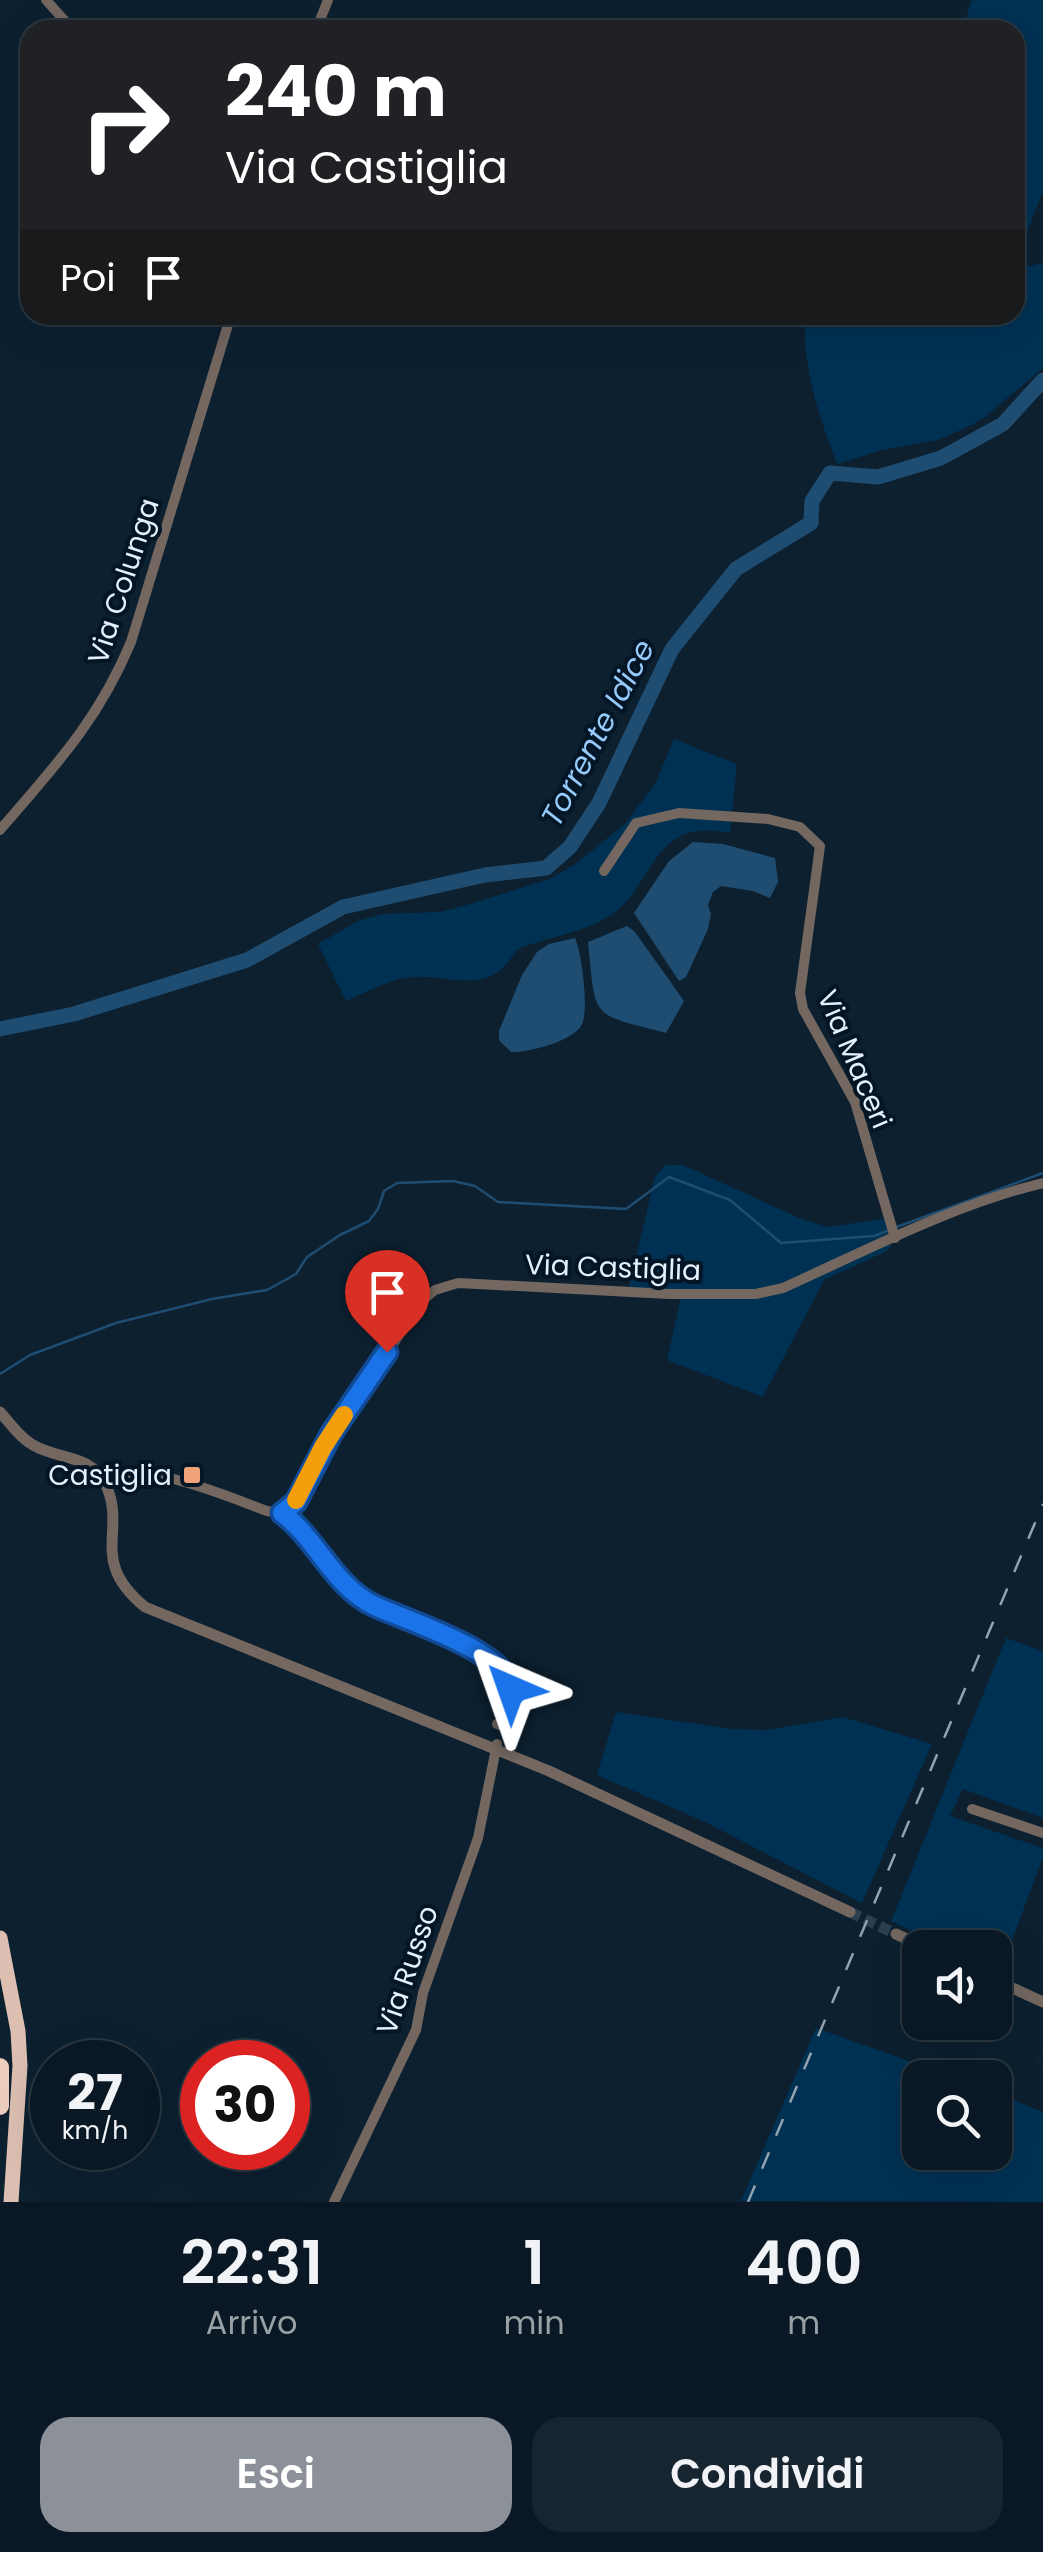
<!DOCTYPE html>
<html lang="it">
<style>
body{margin:0;font-family:Poppins,sans-serif;background:#172531;color:#f1f3f6;height:100vh;display:flex;flex-direction:column;font-size:38px;white-space:nowrap}
*{box-sizing:border-box;margin:0}
p{font-size:32px;color:#99a0a6}
.icon{flex:none;width:55px;height:55px;fill:none;stroke:currentColor;stroke-width:2;stroke-linecap:round;stroke-linejoin:round}
.map{position:relative;height:2202px;overflow:hidden}
.details{display:flex;flex-direction:column;background:#091824;flex:1}
.details>*{flex:none}
.top-card{position:absolute;left:20px;top:20px;width:1005px;height:305px;border-radius:30px;box-shadow:0 10px 40px #0002,0 0 0 2px #293741;background:#202124;color:#fff;overflow:hidden}
.controls{position:absolute;left:902px;top:1930px;display:grid;gap:20px}
.controls a{display:grid;place-items:center;width:110px;height:110px;border-radius:20px;background:#091824;box-shadow:0 10px 40px #0002,0 0 0 2px #293741;font-size:50px}
.speed{position:absolute;left:30px;top:2040px;display:flex;gap:20px;font-size:50px;font-weight:700;text-align:center}
.speed>*{display:grid;place-content:center;width:130px;height:130px;border-radius:50%;background:#091824;box-shadow:0 10px 40px #0002,0 0 0 2px #293741;line-height:1}
.speed small{font-size:25px;font-weight:400}
.speed .limit{border:15px solid #d22;background:#fff;color:#111}
.pin{position:absolute;display:grid;place-items:center;width:85px;height:85px;color:#fff;margin:-102px -42px;border-radius:50% 50% 50% 0;rotate:-45deg;box-shadow:0 0 10px #0007}
.pin .icon{rotate:45deg}
.me{position:absolute;width:110px;margin:-55px;rotate:317deg;stroke-linejoin:round;filter:drop-shadow(0 0 8px #0008)}
.turn{display:flex;align-items:center;gap:35px;height:210px;padding:0 40px;font-size:45px}
.turn .icon{width:130px;height:130px;stroke-width:2.5}
.turn b{display:block;font-size:70px;line-height:85px}
.then{display:flex;align-items:center;height:95px;padding:0 40px;background:#0003;gap:20px;font-size:38px}
.eta{display:flex;justify-content:space-evenly;align-items:center;height:170px;text-align:center}
.eta b{font-size:60px;font-weight:600;line-height:70px}
.primary-button{display:flex;gap:20px;margin-top:auto;padding:20px 40px}
.primary-button a{flex:1;height:115px;border-radius:30px;background:#8c9099;color:#fff;font-size:40px;font-weight:600;line-height:115px;text-align:center}
.primary-button a+a{background:#172531;color:#f1f3f6}
.map>svg:first-child{display:block}
.green{fill:#003153}
.water{fill:#1f4d72}
.lines{fill:none;stroke-linecap:round;stroke-linejoin:round}
.stream{stroke:#1f4d72;stroke-width:2.5}
.river{stroke:#1f4d72;stroke-width:15}
.tertiary-tunnel{stroke:#2c3f4f;stroke-width:11;stroke-dasharray:11 5.5;stroke-linecap:butt}
.minor{stroke:#736760;stroke-width:10}
.tertiary{stroke:#736760;stroke-width:11}
.trunk{stroke:#dcbfb1;stroke-width:15}
.motorway{stroke:#edcebe;stroke-width:18}
.rail{stroke:#93a2af;stroke-width:2.5;stroke-dasharray:18 18;stroke-linecap:butt}
.route-casing{stroke:#114b97;stroke-width:25}
.route{stroke:#1a73e8;stroke-width:18}
.slow{stroke:#f59e0b;stroke-width:18}
.poi-dot{fill:#f0a279;stroke:#041626;stroke-width:4}
.labels{text-anchor:middle;stroke-width:8;stroke-linejoin:round;paint-order:stroke}
.street-label{font-size:28px;fill:#e4f0fc;stroke:#041626}
.poi-label{font-size:28px;fill:#e4f0fc;stroke:#041626;text-anchor:end}
.water-label{font-size:30px;font-style:italic;fill:#95cafa;stroke:#041626}
</style>
<div class="map">
<svg width="1043" height="2202" viewBox="0 0 1043 2202">
<rect width="100%" height="100%" fill="#0c2030"/>
<g class="green">
<path d="M972,0H1043V190L1019,254L1024,267L1043,263V368L985,417L968,427L937,440L882,450L837,464C819,416 802,367 805,315H1015V30H962Z"/>
<path d="M674,739L737,764L730,833C650,817 657,884 611,915C584,933 546,937 516,950C488,1002 447,970 404,978C384,982 365,993 346,1001L318,944L358,921L383,914L440,912L463,906L550,879L577,863L626,823L656,782Z"/>
<polygon points="665,1165 683,1165 799,1218 828,1227 889,1218 895,1234 889,1250 824,1280 763,1397 667,1360 681,1297 627,1295 655,1177"/>
<polygon points="1006,1638 1043,1651 1043,1818 963,1789 950,1816 1043,1848 1043,1857 1000,1973 995,1970 995,1948 947,1947 891,1921"/>
<polygon points="616,1712 732,1729 767,1730 843,1717 932,1744 862,1903 703,1821 597,1775"/>
<polygon points="816,2028 954,2077 920,2078 920,2152 995,2152 995,2093 1043,2112 1043,2202 741,2201"/>
</g>
<g class="water">
<polygon points="693,842 723,844 775,858 778,882 770,898 753,891 721,886 713,892 708,905 711,914 708,929 686,977 679,981 634,913 669,861"/>
<path d="M627,926L635,932L684,1001L666,1033C590,1013 596,1021 588,942Z"/>
<path d="M575,938C582,953 589,1010 582,1024C575,1041 527,1053 511,1052L499,1040V1031L522,975L537,952L549,944Z"/>
</g>
<g class="lines">
<g class="stream">
<polyline points="894,1228 1043,1173"/>
<polyline points="0,1374 30,1355 116,1323 212,1299 267,1290 296,1274 307,1257 340,1235 369,1221 378,1209 384,1191 397,1183 453,1181 475,1186 498,1202 626,1209 669,1177 730,1200 781,1243 874,1236 887,1231"/>
</g>
<polyline class="river" points="0,1029 74,1014 247,960 343,907 485,875 546,868 570,847 599,803 672,649 736,569 811,523 812,501 830,473 878,477 941,458 1003,424 1043,380"/>
<polyline class="tertiary-tunnel" points="850,1912 896,1934"/>
<g class="minor">
<polyline points="46,0 73,30"/>
<polyline points="316,30 328,0"/>
<path d="M0,830C55,766 98,721 131,642L231,315"/>
<polyline points="604,871 636,823 679,813 768,819 800,827 820,846 800,993 803,1009 855,1102 895,1238"/>
<path d="M98,1474C158,1466 213,1491 267,1511C272,1512 278,1512 282,1513C290,1516 299,1528 305,1534C329,1558 340,1588 372,1605C408,1623 482,1643 506,1674C517,1688 507,1711 503,1726L497,1724"/>
<path d="M282,1513L296,1501L331,1434L424,1299L435,1290L458,1283L669,1294H756L783,1288C865,1251 955,1204 1043,1183"/>
<polyline points="972,1809 1043,1833"/>
<polyline points="334,2202 416,2030 423,1993 478,1838 497,1744"/>
</g>
<g class="tertiary">
<path d="M0,1412C10,1423 20,1438 33,1445C58,1460 92,1454 106,1485C127,1532 88,1560 145,1607L549,1771L850,1912"/>
<polyline points="896,1934 925,1948"/>
<polyline points="995,1980 1043,2002"/>
</g>
<polyline class="trunk" points="0,1938 18,2031 20,2066 11,2202"/>
<polyline class="motorway" points="0,2067 0,2106"/>
<polyline class="rail" points="748,2202 1043,1504"/>
</g>
<g class="lines">
<defs>
<path id="route" d="M387,1352L331,1434L296,1502L282,1513C318,1540 333,1586 375,1606C405,1620 509,1652 511,1689"/>
</defs>
<use href="#route" class="route-casing"/>
<use href="#route" class="route"/>
<polyline class="slow" points="296,1500 323,1447 344,1415"/>
</g>
<rect class="poi-dot" x="182" y="1465" width="20" height="20" rx="5"/>
<g class="labels">
<g class="street-label">
<text transform="translate(123 581) rotate(-72)" y="10">Via Colunga</text>
<text transform="translate(855 1059) rotate(67)" y="10">Via Maceri</text>
<text transform="translate(613 1267) rotate(2)" y="10">Via Castiglia</text>
<text transform="translate(407 1970) rotate(-71)" y="10">Via Russo</text>
</g>
<g class="poi-label">
<text x="172" y="1485">Castiglia</text>
</g>
<g class="water-label">
<text transform="translate(598 733) rotate(-62)" y="10">Torrente Idice</text>
</g>
</g>
</svg>
<div class="controls">
<a><svg class="icon" aria-label="sound" viewBox="0 0 24 24"><path d="M4 9h4l5-4v14l-5-4H4zM17 9q2 3 0 6"/></svg></a>
<a><svg class="icon" aria-label="search" viewBox="0 0 24 24"><circle cx="10" cy="10" r="6"/><path d="M15 15l6 6"/></svg></a>
</div>
<div class="speed"><div>27<small>km/h</small></div><div class="limit">30</div></div>
<div class="pin" style="left:387px;top:1352px;background:#d93025"><svg class="icon" aria-label="arrive" viewBox="0 0 24 24"><path d="M6 21V4h12l-3 4 3 4H6"/></svg></div>
<svg class="me" style="left:511px;top:1689px" viewBox="-20 -20 40 40"><path d="M0-17L14 15 0 8-14 15z" fill="#1a73e8" stroke="#fff" stroke-width="4"/></svg>
<div class="top-card">
<div class="turn"><svg class="icon" aria-label="right" viewBox="0 0 24 24"><path d="M7 20v-9h11M14 6l5 5-5 5"/></svg><div><b>240 m</b>Via Castiglia</div></div>
<div class="then">Poi<svg class="icon" aria-label="arrive" viewBox="0 0 24 24"><path d="M6 21V4h12l-3 4 3 4H6"/></svg></div>
</div>
</div>
<section class="details">
<div class="eta">
<div><b>22:31</b><p>Arrivo</p></div>
<div><b>1</b><p>min</p></div>
<div><b>400</b><p>m</p></div>
</div>
<div class="primary-button"><a>Esci</a><a>Condividi</a></div>
</section>
